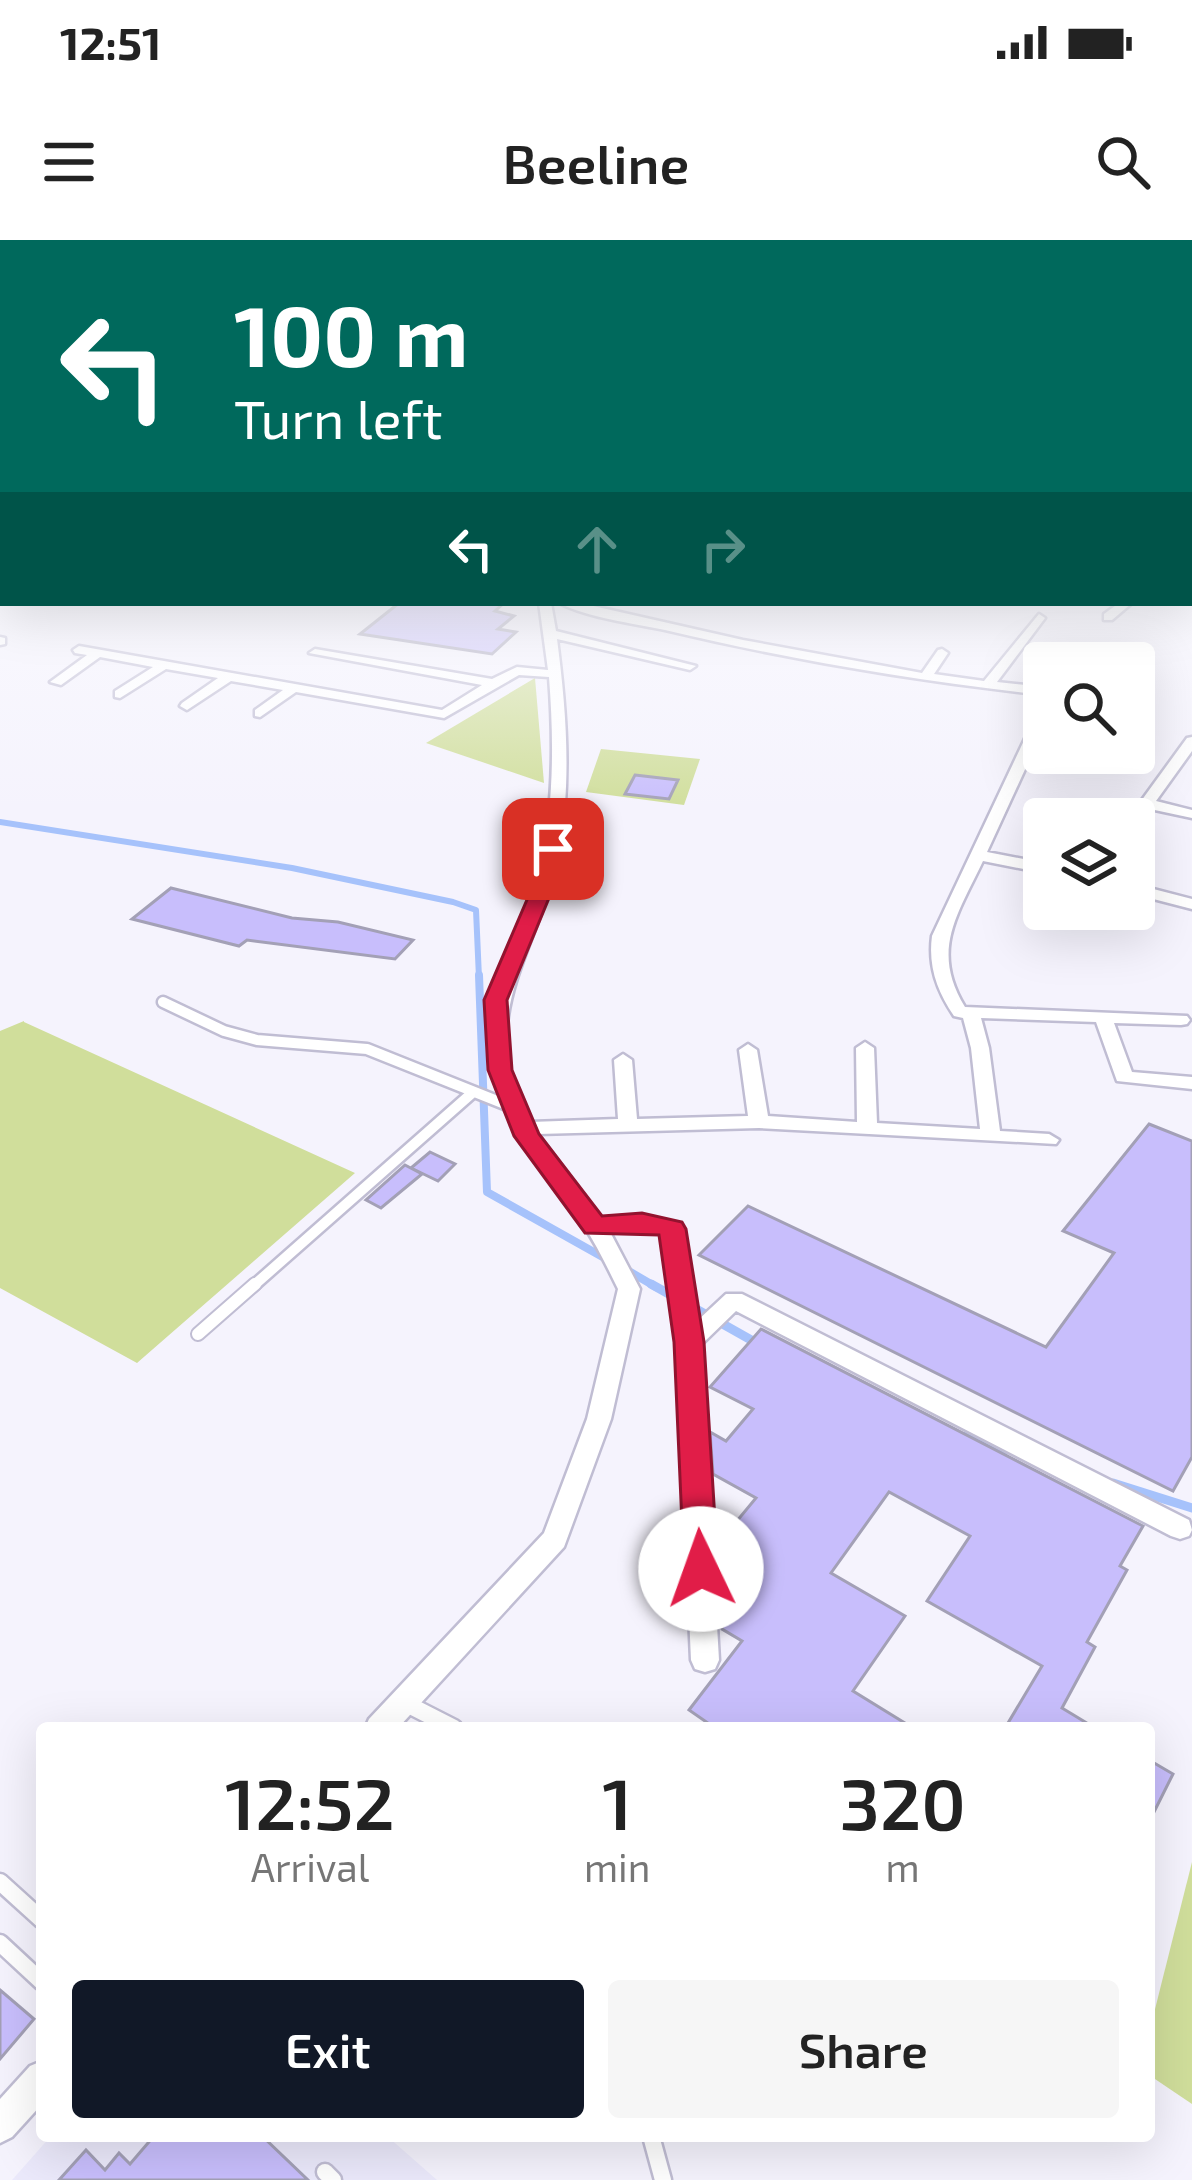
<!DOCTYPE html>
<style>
body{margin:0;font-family:"Exo 2",sans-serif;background:#f6f6f6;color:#222;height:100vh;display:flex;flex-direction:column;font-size:45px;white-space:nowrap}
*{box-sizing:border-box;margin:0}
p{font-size:39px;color:#767676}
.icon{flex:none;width:66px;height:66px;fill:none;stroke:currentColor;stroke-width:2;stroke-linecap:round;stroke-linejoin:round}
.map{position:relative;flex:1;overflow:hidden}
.panel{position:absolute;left:36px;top:1482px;width:1119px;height:420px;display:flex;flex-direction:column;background:#fff;border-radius:12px;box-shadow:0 12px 48px #0002}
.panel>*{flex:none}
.banner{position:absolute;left:0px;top:0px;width:1194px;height:366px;box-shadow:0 12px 48px #0002;background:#00695c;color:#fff;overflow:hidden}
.fabs{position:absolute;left:1023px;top:402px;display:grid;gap:24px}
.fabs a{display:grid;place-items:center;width:132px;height:132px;border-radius:12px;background:#fff;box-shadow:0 12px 48px #0002;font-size:60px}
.pin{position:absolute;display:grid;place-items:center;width:102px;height:102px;color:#fff;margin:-51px;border-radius:24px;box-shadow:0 6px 18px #0006}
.me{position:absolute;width:132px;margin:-66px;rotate:357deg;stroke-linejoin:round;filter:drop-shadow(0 0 9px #0008)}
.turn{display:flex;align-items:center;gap:42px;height:252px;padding:0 36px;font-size:54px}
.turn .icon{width:156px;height:156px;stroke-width:2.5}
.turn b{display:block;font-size:84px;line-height:102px}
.lanes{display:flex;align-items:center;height:114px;padding:0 36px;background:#0003;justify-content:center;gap:60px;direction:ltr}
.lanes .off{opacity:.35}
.eta{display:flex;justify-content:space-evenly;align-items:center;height:204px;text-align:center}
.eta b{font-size:72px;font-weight:600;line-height:84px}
.cta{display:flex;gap:24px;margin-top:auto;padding:24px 36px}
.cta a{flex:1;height:138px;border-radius:12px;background:#111827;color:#fff;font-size:48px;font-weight:600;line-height:138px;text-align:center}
.cta a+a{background:#f6f6f6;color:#222}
.status{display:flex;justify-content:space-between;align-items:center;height:84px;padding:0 60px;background:#fff;direction:ltr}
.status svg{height:33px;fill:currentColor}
header{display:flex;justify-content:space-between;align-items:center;height:156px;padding:0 36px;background:#fff;font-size:54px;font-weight:600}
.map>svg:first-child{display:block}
.built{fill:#ebe9fb}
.green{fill:#d0de9b}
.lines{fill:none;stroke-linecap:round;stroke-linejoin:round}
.stream-far2{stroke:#a6c2fb;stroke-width:6}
.stream-far1{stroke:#a6c2fb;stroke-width:8}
.stream{stroke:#a6c2fb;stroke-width:9}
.building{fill:#c8befc;stroke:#a3a0b6;stroke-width:3}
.service-far2-casing{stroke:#c0bdd3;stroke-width:15}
.service-far1-casing{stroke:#c0bdd3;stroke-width:16}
.service-casing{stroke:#c0bdd3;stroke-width:21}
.minor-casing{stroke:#c0bdd3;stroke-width:5}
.tertiary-casing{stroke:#c0bdd3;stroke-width:5}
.service-far2{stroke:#fff;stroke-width:10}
.service-far1{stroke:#fff;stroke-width:12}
.service{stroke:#fff;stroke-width:16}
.minor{fill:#fff;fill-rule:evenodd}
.tertiary{fill:#fff;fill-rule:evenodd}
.route{fill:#e11d48;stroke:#92132f;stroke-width:3}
</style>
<div class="status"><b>12:51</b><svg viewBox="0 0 49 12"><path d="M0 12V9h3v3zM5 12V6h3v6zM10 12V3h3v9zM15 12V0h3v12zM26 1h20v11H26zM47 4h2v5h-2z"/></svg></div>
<header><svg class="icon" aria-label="menu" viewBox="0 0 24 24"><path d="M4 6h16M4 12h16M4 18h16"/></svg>Beeline<svg class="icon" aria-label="search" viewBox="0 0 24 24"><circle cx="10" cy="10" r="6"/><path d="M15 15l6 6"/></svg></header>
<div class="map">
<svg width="1192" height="1940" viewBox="0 0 1192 1940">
<rect width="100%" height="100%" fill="#f5f3fd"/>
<polygon class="built" points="51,1896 387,1896 437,1940 12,1940"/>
<g class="green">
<polygon points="535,438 544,543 426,503"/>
<polygon points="601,509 700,519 684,565 586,552"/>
<polygon points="24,781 24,782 355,933 137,1123 0,1048 0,791"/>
<polygon points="1192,1622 1192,1864 1149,1835 1149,1793"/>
</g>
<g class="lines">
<polyline class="stream-far2" points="0,582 292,628 453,662 476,670 479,738"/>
<g class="stream-far1">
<polyline points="479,735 487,952 608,1020"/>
<polyline points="627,1030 656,1047"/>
</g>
<g class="stream">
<polyline points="651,1044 676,1058"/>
<polyline points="689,1065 760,1105"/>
<polyline points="965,1196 1007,1210"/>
<polyline points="1113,1243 1192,1268"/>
</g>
</g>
<g class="building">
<polygon points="399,363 504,363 495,371 514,376 498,389 516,392 492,414 360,394"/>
<polygon points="635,535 678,540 669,559 625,554"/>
<polygon points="171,648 292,678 338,682 413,700 395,719 247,700 239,706 132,679"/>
<polygon points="1149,884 1192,901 1192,1217 1173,1251 699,1015 748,966 1046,1107 1114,1013 1063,991"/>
<polygon points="430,912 455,924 438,941 411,928"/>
<polygon points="405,925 422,934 381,968 366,960"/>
<polygon points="761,1089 1143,1286 1120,1326 1127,1330 1087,1402 1095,1407 1062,1468 1095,1488 1005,1488 1042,1426 927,1361 970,1296 889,1252 831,1333 905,1376 853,1451 913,1488 715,1488 689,1470 742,1401 722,1389 717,1305 756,1258 713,1234 710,1192 726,1201 753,1169 710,1147"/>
<polygon points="1149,1520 1173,1534 1149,1582"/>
<polygon points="0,1750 34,1779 0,1819"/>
<polygon points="154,1896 262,1896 308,1940 59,1940 86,1910 105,1930 119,1913 130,1924"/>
</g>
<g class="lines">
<defs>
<g id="service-far2">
<polyline points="163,762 224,791 257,800 367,809 512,867"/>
<polyline points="252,1047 471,854"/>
</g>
<polyline id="service-far1" points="198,1094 255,1044"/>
<g id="service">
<polyline points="403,1462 454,1488"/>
<polyline points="0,1642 42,1680"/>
<polyline points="0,1703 42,1742"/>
<polyline points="651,1896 663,1940"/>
<polyline points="325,1932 333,1940"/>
</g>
<g id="minor">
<rect x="0" y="303" width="3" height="5"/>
<path d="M539,363H551L556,391L696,426L690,430L557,399C566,468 572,541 559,610C541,712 470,775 530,882L618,879L614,820L623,814L632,820L637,879L748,876L739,810L748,804L757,810L768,876L857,882L856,808L865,802L874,808L877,883L980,889L971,808L963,778L954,776C937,751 928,726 932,696L1037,473L1044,469V488L987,612L1044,623V633L983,621C958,674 930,710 965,767L1187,776L1190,780L1187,784L1181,785L1114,783L1132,832L1192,837V849L1117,841L1096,782L981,778L989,808L1000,891L1049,894L1059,900L1056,904L759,888L538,894L601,978L642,975L680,984L697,1081L726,1054H742L1189,1280L1192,1290L1189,1296L1180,1299L1171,1296L736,1071L701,1105L719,1420L715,1429L705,1432L695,1429L691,1420L677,1102L662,994L642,989L610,992L640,1049L611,1179L564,1307L398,1488H365L369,1479L544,1293L587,1179L618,1049C607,1027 597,1005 583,985C553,940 512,899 496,847C469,761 522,707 540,628C554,566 554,501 549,437L519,435L444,478L296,452L260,477L255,476V470L283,450L231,441L187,470L180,466L182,463L218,438L166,429L120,458L115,457V451L153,427L100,417L61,445L50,442L87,415L75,413L73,410L79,406L442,470L482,445L309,413L315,409L492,439L517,427L548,430Z"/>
<path d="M559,363H580L743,400L922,433L938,410L942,409L948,413L934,434L984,441L1039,374L1045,378L997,442L1044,447V455C917,441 791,420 665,390C632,383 589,378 559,363Z"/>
<polygon points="1119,363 1132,363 1112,380 1104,380 1104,374"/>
<polygon points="0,397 5,398 5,404 0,405"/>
<polygon points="1192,497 1192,511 1156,561 1192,570 1192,578 1150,569 1139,584 1134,586 1134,579 1128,579 1187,498"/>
<polygon points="1134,644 1192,659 1192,669 1134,654"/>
<polygon points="42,1821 42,1864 12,1897 0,1903 0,1859 30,1826"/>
</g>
<rect id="tertiary" x="1191" y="307" width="1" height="8"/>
</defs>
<use href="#service-far2" class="service-far2-casing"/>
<use href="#service-far1" class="service-far1-casing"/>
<use href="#service" class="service-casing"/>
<use href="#minor" class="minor-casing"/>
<use href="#tertiary" class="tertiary-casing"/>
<use href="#service-far2" class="service-far2"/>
<use href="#service-far1" class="service-far1"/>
<use href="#service" class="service"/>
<use href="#minor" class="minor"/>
<use href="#tertiary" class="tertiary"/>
</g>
<linearGradient id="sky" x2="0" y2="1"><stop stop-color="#8dbaf0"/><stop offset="0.53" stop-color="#fafafe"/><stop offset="1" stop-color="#fafafe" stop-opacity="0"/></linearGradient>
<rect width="1192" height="574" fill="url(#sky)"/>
<polygon class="route" points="553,603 563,609 556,641 507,760 512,830 539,894 602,976 642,973 682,982 686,989 704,1102 718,1329 713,1340 701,1344 689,1340 684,1329 674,1102 659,995 585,993 514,896 488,830 484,760 535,641 543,609"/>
</svg>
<div class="fabs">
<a><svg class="icon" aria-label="search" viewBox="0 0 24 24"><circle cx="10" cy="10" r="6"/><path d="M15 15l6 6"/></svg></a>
<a><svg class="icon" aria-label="layers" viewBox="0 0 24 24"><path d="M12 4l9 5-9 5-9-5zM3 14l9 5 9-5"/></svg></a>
</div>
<div class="pin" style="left:553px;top:609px;background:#d93025"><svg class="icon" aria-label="arrive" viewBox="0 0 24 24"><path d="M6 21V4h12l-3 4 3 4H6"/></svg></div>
<svg class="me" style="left:701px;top:1329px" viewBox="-20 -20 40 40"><circle r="19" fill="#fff"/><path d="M0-13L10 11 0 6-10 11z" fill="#e11d48"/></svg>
<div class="banner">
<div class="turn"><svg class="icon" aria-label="left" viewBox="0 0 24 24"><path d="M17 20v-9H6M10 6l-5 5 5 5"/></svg><div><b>100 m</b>Turn left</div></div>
<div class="lanes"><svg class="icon" aria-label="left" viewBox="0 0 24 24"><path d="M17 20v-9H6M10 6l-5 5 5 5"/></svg><svg class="icon off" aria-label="ahead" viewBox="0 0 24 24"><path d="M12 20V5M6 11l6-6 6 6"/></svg><svg class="icon off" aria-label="right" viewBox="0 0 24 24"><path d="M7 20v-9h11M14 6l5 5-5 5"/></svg></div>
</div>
<section class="panel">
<div class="eta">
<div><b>12:52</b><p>Arrival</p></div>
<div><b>1</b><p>min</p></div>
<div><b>320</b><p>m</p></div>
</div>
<div class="cta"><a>Exit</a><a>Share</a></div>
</section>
</div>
